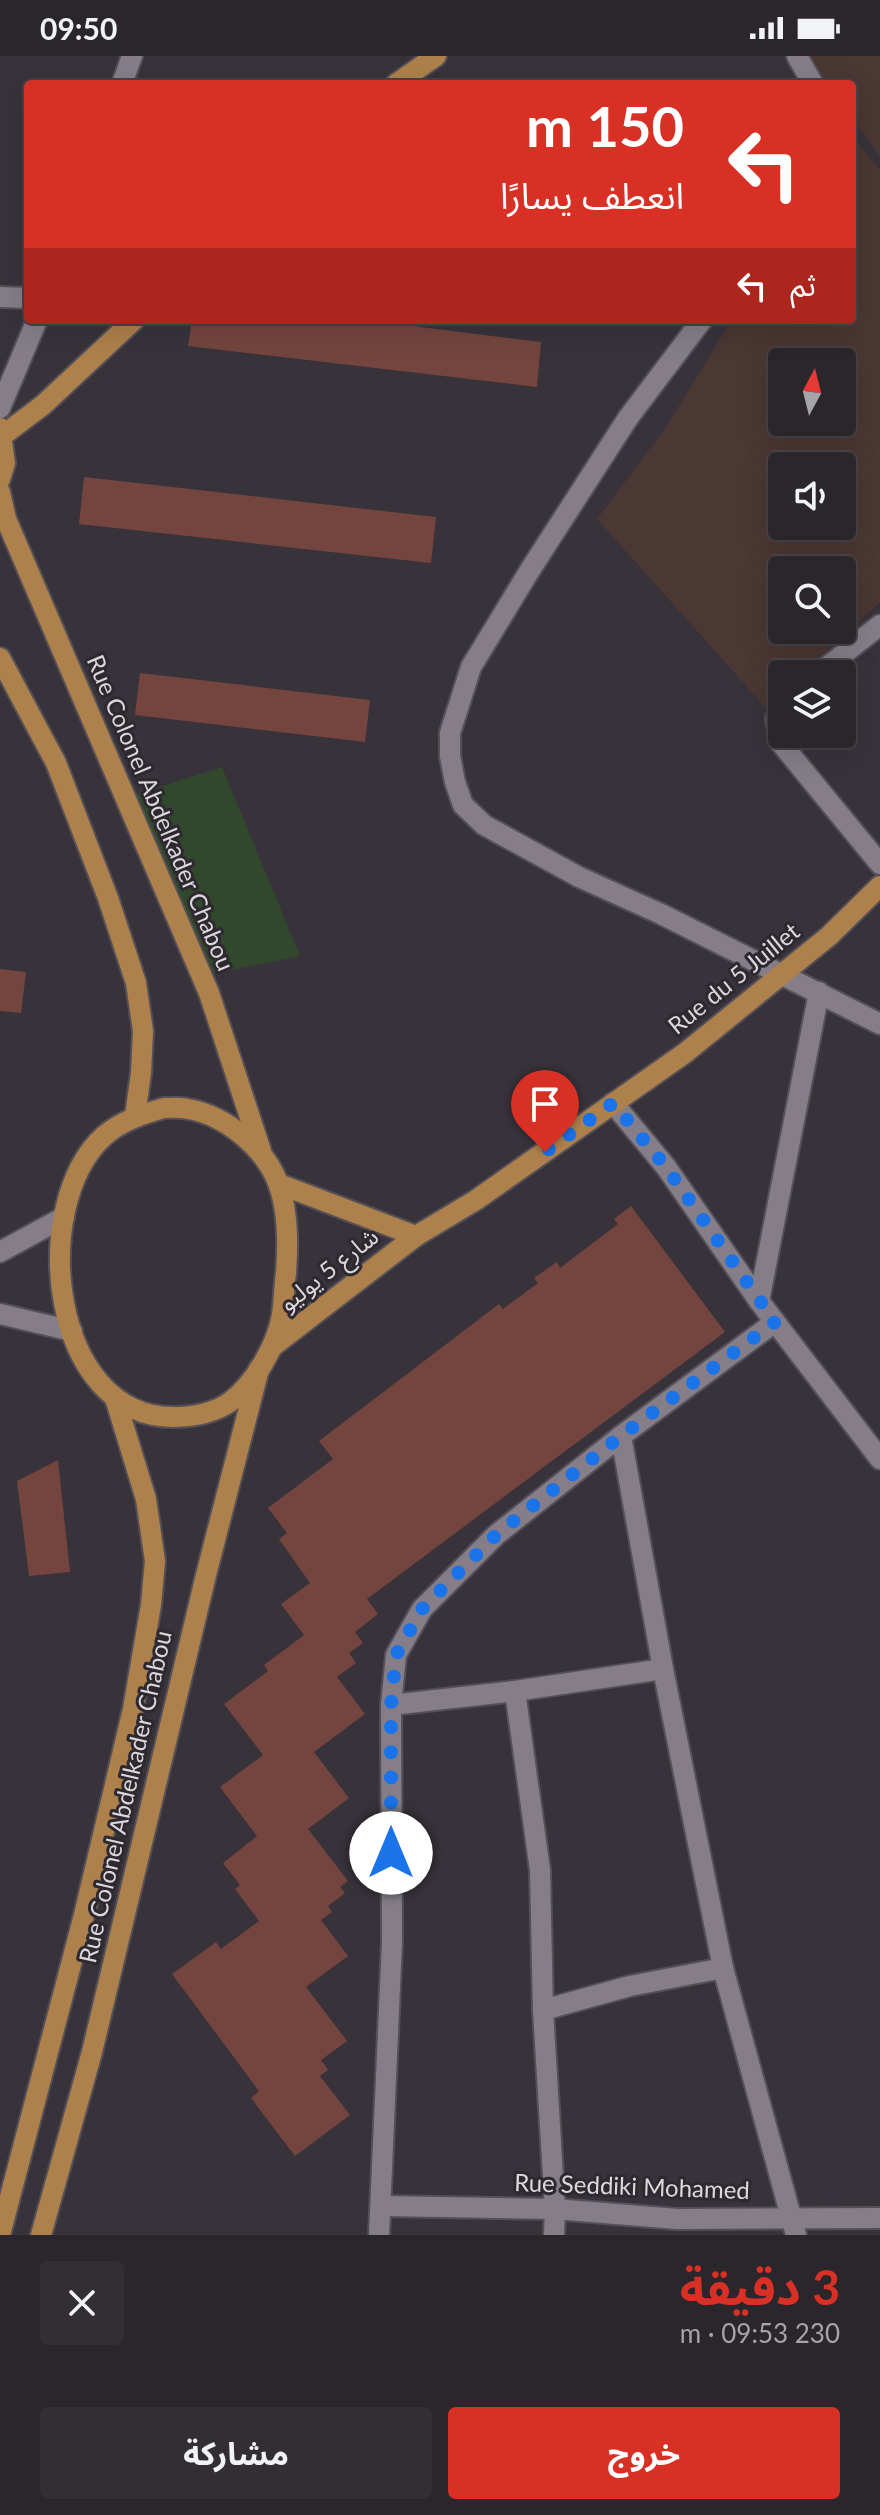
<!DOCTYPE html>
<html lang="ar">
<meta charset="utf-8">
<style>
body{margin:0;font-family:Lato,"Noto Sans Arabic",sans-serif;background:#322e34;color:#f1f3f6;direction:rtl;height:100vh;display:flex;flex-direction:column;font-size:30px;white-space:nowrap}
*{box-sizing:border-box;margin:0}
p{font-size:26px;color:#a5a5a9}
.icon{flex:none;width:44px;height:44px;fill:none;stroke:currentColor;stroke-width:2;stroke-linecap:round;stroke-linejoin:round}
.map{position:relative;height:2179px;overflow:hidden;direction:ltr}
.drawer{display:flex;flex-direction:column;background:#2a262c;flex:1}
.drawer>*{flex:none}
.banner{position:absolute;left:24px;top:24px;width:832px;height:244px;border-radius:8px;box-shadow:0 8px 32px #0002,0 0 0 2px #464348;direction:rtl;background:#d93025;color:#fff;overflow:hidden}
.needle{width:52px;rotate:7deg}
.controls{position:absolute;left:768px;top:292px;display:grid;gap:16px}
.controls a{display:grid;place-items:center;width:88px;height:88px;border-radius:8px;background:#2a262c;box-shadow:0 8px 32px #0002,0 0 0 2px #464348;font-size:40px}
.pin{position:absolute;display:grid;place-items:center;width:68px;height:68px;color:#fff;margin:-82px -34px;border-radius:50% 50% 50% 0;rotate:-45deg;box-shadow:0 0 8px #0007}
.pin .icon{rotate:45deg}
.me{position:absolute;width:88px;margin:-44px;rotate:0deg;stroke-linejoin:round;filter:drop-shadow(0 0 6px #0008)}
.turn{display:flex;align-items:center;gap:28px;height:168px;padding:0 40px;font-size:36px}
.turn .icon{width:104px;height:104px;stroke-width:2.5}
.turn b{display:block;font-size:56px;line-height:68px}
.then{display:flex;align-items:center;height:76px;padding:0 40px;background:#0003;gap:16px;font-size:30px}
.round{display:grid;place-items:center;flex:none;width:84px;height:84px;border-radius:8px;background:#322e34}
.headline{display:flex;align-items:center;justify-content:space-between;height:136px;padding:0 40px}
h1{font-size:48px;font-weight:700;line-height:60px;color:#d93025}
.cta{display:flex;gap:16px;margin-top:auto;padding:16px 40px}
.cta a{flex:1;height:92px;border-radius:8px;background:#d93025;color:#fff;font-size:32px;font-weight:700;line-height:92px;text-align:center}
.cta a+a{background:#322e34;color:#f1f3f6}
.status{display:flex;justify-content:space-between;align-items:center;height:56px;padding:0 40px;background:#2a262c;direction:ltr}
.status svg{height:22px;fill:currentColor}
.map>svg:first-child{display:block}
.education{fill:#4b3733;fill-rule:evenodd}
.green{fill:#32482c}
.building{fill:#74453f}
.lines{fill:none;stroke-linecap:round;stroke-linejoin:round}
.minor-casing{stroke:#545056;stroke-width:24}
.major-casing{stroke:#545056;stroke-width:24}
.minor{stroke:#857e88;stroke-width:20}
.major{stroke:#ae804b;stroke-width:20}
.route{stroke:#1a73e8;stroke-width:14;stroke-dasharray:0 25.2}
.labels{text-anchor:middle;stroke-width:6;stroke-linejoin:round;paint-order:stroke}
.street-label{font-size:24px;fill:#dbd8dd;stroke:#2e2930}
</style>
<div class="status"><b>09:50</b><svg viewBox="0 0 49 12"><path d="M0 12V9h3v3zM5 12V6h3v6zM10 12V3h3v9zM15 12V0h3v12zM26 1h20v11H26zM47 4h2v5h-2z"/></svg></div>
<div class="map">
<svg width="880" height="2179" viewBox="0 0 880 2179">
<rect width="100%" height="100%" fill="#38333b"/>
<g class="education">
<polygon points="807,0 880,0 880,100 852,61 852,28 828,28"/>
<path d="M852,79L880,114V546L801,618H782V636L765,651L597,463L664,374L732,264H852ZM782,306H842V366H782ZM782,410H842V470H782ZM782,514H842V574H782Z"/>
</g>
<polygon class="green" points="222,711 300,900 201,920 125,742"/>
<g class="building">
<polygon points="192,264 365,264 541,286 537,331 188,290"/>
<polygon points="84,421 436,461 431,507 79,468"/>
<polygon points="140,617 370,644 365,686 135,659"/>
<polygon points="0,913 26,916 21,957 0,955"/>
<polygon points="631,1150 725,1276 367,1543 378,1558 355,1576 363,1587 349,1597 356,1607 337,1621 365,1658 314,1696 349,1742 308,1773 348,1825 340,1831 345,1837 328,1850 332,1856 321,1864 348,1900 306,1931 347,1985 321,2004 328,2014 320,2020 350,2059 295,2100 251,2042 259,2035 172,1918 216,1886 221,1893 259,1865 235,1833 240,1829 223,1807 257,1780 220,1731 263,1699 224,1648 268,1615 264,1609 304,1579 281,1548 310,1527 279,1483 287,1477 268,1452 333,1403 319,1385 499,1248 503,1253 538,1227 534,1222 557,1206 560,1212 618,1168 614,1163"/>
<polygon points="58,1404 70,1516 29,1520 17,1425"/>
</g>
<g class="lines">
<defs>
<g id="minor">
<polyline points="797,0 813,28"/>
<polyline points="122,28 132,0"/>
<polyline points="0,241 28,242"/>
<polyline points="702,264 628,362 530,514 471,611 450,677 450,700 455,726 463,749 484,769 579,821 661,858 880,968"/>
<polyline points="0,352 37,264"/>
<polyline points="818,618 880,569"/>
<polyline points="782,648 776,663 780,686 880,808"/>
<polyline points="613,1047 666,1111 759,1245 880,1403"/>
<polyline points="0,1196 64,1161"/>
<polyline points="759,1245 819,936"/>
<polyline points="0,1258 72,1275"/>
<polyline points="621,1380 663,1613 723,1912 796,2179"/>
<polyline points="515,1635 663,1613"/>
<polyline points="391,1649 515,1635 540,1814 543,1954 555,2153 554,2179"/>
<polyline points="543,1954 630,1930 723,1912"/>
<polyline points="382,2150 555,2153 677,2163 880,2162"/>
<polyline points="379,2179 392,1886 391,1649 396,1599 422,1553 496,1479 621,1380 775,1266"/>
</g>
<g id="major">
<polyline points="396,28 436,0"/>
<polyline points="0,372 5,407 0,423"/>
<polyline points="2,380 43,349 134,264"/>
<polyline points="0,436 6,463 209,937 261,1095"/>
<polyline points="0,602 56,707 108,842 136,927 143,975 141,1017 135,1060"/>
<path d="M164,1052C172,1052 181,1051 188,1053C225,1059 265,1092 278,1127C288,1153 288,1190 286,1217C284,1231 284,1245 282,1259C277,1288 255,1328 230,1346C214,1357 192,1361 173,1361C50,1361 28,1149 104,1080C121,1065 143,1058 164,1052Z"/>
<polyline points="279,1128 416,1180"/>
<polyline points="273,1290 416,1180 476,1144 685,997 829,880 880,830"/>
<polyline points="0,2179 84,1859 133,1653 151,1549 155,1505 146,1443 115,1342"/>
<polyline points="41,2179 92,1996 206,1519 259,1313"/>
</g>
</defs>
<use href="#minor" class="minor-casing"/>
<use href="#major" class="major-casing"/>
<use href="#minor" class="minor"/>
<use href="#major" class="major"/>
</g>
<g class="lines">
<polyline class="route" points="391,1797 391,1649 396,1599 422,1553 496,1479 621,1380 775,1266 666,1111 613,1047 545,1096"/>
</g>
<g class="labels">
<g class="street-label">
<text transform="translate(160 757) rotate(67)" y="8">Rue Colonel Abdelkader Chabou</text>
<text transform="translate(734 923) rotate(-39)" y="8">Rue du 5 Juillet</text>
<text transform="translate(329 1214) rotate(-38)" y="8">شارع 5 يوليو</text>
<text transform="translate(126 1741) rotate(-77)" y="8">Rue Colonel Abdelkader Chabou</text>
<text transform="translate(632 2131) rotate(2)" y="8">Rue Seddiki Mohamed</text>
</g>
</g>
</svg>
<div class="controls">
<a><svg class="needle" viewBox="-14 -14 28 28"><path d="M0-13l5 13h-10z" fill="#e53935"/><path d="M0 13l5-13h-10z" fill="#a5a5a9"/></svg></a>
<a><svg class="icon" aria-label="sound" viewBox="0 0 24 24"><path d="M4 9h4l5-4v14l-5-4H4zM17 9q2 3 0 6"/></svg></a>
<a><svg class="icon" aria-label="search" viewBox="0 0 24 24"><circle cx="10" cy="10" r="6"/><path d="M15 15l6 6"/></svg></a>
<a><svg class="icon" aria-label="layers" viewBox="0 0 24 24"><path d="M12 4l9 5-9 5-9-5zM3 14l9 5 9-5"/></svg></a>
</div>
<div class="pin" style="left:545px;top:1096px;background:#d93025"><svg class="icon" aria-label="arrive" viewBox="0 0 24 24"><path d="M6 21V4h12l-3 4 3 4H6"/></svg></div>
<svg class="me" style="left:391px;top:1797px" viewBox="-20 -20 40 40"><circle r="19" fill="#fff"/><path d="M0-13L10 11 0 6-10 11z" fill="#1a73e8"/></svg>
<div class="banner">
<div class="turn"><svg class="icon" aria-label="left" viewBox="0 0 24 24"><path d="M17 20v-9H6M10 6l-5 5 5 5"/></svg><div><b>150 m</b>انعطف يسارًا</div></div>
<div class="then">ثم<svg class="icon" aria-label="left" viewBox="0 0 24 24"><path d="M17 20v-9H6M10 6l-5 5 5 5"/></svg></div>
</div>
</div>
<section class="drawer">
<div class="headline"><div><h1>3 دقيقة</h1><p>230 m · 09:53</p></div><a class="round"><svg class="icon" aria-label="close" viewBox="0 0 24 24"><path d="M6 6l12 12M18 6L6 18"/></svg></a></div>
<div class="cta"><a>خروج</a><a>مشاركة</a></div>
</section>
